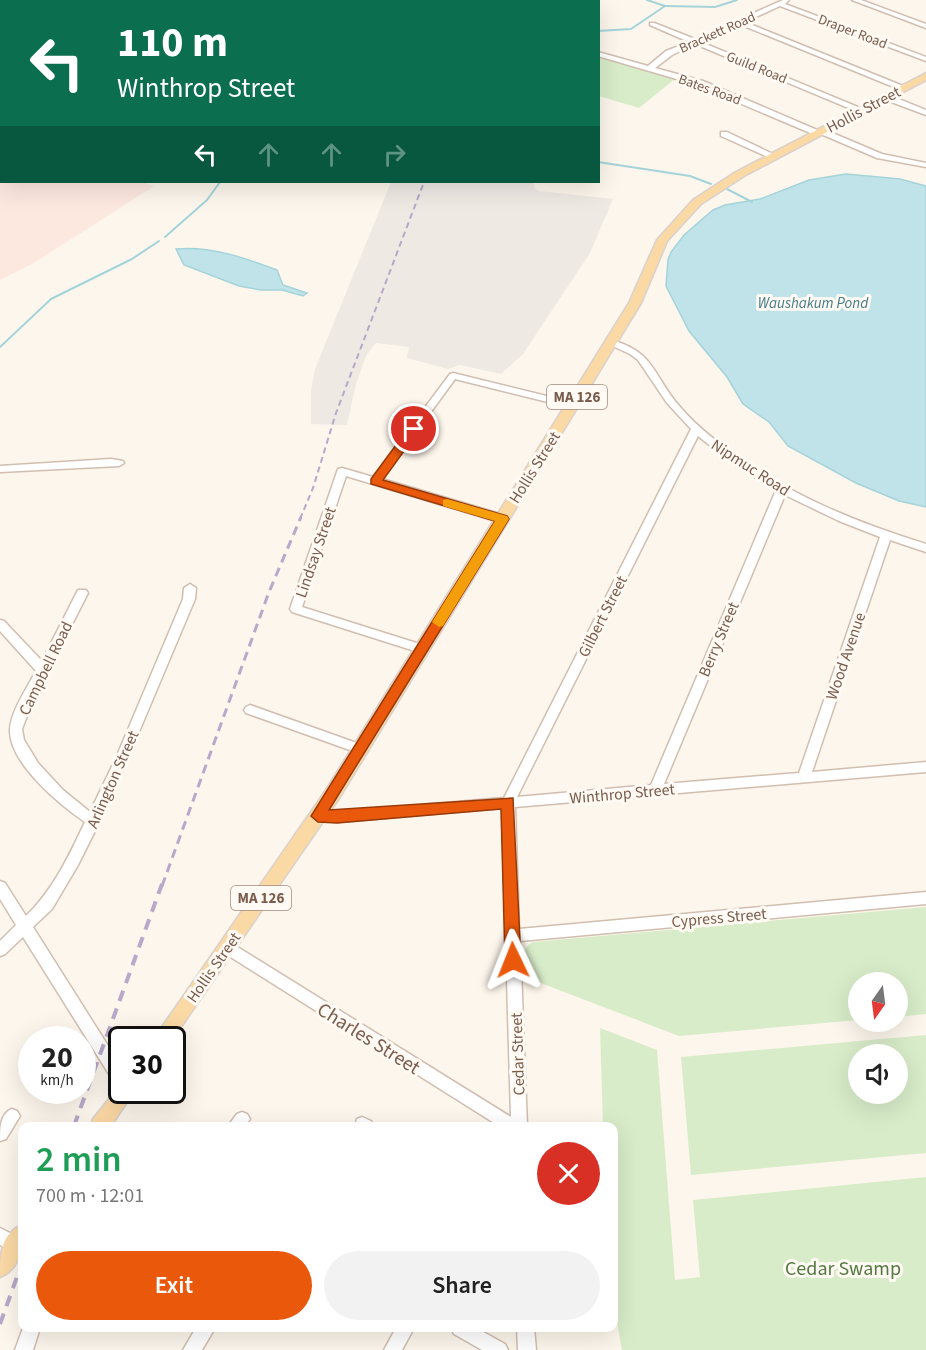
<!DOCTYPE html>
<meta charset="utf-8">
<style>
body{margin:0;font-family:"Source Sans 3",sans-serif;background:#f2f2f2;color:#222;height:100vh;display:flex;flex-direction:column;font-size:22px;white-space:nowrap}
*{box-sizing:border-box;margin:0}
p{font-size:20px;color:#767676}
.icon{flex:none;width:33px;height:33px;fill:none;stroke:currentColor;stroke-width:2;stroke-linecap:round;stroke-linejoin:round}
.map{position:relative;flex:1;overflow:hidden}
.details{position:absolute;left:18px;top:1122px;width:600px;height:210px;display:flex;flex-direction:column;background:#fff;border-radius:12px;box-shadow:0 6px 24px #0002}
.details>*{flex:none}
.banner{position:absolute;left:0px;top:0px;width:600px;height:183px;box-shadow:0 6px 24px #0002;background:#0b6e4f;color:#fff;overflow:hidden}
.needle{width:39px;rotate:194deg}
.buttons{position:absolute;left:848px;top:972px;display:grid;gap:12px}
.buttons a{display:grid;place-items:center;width:60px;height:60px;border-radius:50%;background:#fff;box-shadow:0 6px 24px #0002;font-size:30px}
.speed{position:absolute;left:18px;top:1026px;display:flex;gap:12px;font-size:30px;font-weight:700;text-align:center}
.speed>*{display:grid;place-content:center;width:78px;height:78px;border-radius:50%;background:#fff;box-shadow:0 6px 24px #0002;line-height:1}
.speed small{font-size:15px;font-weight:400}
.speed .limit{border:3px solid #111;border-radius:9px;background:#fff;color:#111}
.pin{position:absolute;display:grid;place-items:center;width:51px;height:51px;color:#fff;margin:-26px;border:3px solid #fff;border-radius:50%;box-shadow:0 2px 6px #0007}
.me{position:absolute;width:66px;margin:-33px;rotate:358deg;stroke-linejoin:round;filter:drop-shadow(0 0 4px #0008)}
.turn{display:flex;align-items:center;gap:21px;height:126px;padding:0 18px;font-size:27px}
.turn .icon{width:78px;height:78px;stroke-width:2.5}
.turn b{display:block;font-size:42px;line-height:51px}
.lanes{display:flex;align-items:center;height:57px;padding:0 18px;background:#0003;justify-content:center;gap:30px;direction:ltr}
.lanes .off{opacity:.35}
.round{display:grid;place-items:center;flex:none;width:63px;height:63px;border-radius:32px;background:#f2f2f2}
.overview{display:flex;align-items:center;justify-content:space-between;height:102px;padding:0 18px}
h1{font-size:36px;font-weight:600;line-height:45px;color:#1e9e55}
.action{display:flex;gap:12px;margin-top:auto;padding:12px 18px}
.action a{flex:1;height:69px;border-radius:36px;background:#ea580c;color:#fff;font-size:24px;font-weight:600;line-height:69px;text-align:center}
.action a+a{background:#f2f2f2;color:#222}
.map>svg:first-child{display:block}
.commercial{fill:#fde8e0}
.industrial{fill:#efe9e4}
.green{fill:#d8ecc9;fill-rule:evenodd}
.water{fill:#bfe3e8;stroke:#a5d3da;stroke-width:1.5}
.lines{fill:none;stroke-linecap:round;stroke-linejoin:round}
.stream{stroke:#a5d3da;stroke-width:2}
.minor-casing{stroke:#d1beb0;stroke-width:3}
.major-casing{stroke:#dad1cd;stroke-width:3}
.minor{fill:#fff;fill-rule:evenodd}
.major{fill:#fbd9a5;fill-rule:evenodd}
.rail-far2{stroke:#b9a8c9;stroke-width:2;stroke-dasharray:6 4;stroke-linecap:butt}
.rail-far1{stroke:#b9a8c9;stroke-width:3;stroke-dasharray:9 6;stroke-linecap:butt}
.rail{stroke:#b9a8c9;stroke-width:4;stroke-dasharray:11 8;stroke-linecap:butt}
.route{fill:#ea580c;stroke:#983908;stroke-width:1.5}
.slow{fill:#f59e0b}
.labels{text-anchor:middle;stroke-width:6;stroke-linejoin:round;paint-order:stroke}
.far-street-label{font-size:14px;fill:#7a5c4d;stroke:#fffaf3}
.far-water-label{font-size:15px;font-style:italic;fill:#437c86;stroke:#fffaf3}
.shield{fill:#fffaf3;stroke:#a28b7f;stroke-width:1.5}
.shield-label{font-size:15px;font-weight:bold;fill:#7a5c4d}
.street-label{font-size:16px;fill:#7a5c4d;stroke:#fffaf3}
.near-street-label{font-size:20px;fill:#7a5c4d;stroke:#fffaf3}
.near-park-label{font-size:20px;fill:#537a41;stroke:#fffaf3}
</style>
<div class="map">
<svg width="926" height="1350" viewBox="0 0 926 1350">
<rect width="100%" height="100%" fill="#fdf6ec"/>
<polygon class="commercial" points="0,0 438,0 2,2 2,182 141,182 154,186 34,263 0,280"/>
<polygon class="industrial" points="391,182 533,182 535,189 539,191 613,199 590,253 523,354 501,374 460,365 448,369 407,358 409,347 376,343 366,356 356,384 347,425 311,424 311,390 315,369"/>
<g class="green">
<polygon points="599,56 676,78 639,108 599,96"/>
<path d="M926,907V1014L897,1017V982H858V1020L679,1036L525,977C524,964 519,949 533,942Z"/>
<polygon points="600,1028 657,1050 675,1280 700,1277 693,1200 926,1177 926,1350 622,1350 614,1306 614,1126 603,1126"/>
<path d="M926,1035V1153L691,1175L681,1057ZM897,1054V1094H858V1054Z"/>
</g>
<g class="water">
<polygon points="846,174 900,179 926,186 926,507 899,501 856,483 788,446 769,422 743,404 727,377 689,331 666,286 668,260 671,252 684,235 713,210 725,205 760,199 809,180"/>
<path d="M176,249C212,246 245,258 277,270L283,285L307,293L303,296L282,290H261L239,286L184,265Z"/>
</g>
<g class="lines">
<g class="stream">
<polyline points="665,6 715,7 737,0"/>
<polyline points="598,31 631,29 665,6 647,0"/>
<polyline points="598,162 690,176 711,184"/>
<polyline points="727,189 752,202"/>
<polyline points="165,237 207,200 220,182"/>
<polyline points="0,347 51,299 132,259 159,241"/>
</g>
<defs>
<g id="minor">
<polygon points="783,0 789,0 785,4 926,57 926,61 780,6 745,22 908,88 901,90 739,24 701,42 865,110 858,112 695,44 672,55 655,68 703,81 817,130 823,129 882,154 926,163 926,167 877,158 821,134 815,135 697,85 598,56 598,52 648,66 666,51 689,42 650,25 650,23 654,23 695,39"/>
<polygon points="852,0 861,0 926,24 926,28"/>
<polygon points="883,95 889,95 926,110 926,115 883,99"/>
<polygon points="721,132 727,132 777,156 770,158 721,136"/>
<path d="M611,340C652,351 652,371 675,401C687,416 702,430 718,442C779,491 852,521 926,544V552L890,540L812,772L926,762V772L515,807L519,929L926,892V904L520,941L527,1126H499L221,951L219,947L221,943L226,941L231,943L511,1117L502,808L337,822L313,820L311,816L313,812H337L504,798L691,429L667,403L638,360L630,354L606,343ZM698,436L736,466L776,490L651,785L517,797ZM785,495L839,521L880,537L799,773L664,784Z"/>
<polygon points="453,373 575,403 577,405 572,408 455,379 382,479 507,516 508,519 507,522 499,522 346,476 302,607 426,646 428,649 426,652 418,652 292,612 290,609 338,469 342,468 373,477 450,374"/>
<polygon points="111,459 123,461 124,463 119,466 0,472 0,466"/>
<path d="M190,584L196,588L195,599L128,758L100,821L78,865L52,909L33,927L122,1068V1089L117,1087L23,937L5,954L0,956V941L16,925L0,899V881L5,883L26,916C53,890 69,856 85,822C60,805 9,763 10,730C10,713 28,686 36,671L0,631V620L4,621L42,661L78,590H86L88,593L32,703L22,729L24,740L38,763L63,790L90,812L116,758L183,599L184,588Z"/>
<polygon points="250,705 365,746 367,749 365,752 361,754 246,713 244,710 246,707"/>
<path d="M12,1109L17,1111L20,1116L6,1139L0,1141C0,1128 0,1114 12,1109Z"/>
<polygon points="242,1112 247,1114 250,1119 245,1126 228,1126 237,1114"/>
<polygon points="362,1117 371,1121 374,1126 355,1126 357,1119"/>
<polygon points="0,1228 22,1239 22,1251 16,1253 0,1245"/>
<polygon points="23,1328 40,1328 33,1350 15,1350"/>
<polygon points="196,1328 215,1328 202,1350 183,1350"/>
<polygon points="396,1328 414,1328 402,1350 384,1350"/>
<polygon points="451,1328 476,1328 505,1344 508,1350 482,1350 454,1334"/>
<polygon points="517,1328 534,1328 536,1350 518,1350"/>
</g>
<g id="major">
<polygon points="926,73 926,80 744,176 701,204 667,241 641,303 338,800 172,1040 153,1040 326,790 629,303 657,240 693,200 736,172"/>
<polygon points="122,1083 122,1090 135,1090 111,1126 91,1126 93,1119"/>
<path d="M22,1225C24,1244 21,1269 0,1277C0,1257 0,1234 22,1225Z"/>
</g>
</defs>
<use href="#minor" class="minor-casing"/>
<use href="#major" class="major-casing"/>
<use href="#minor" class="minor"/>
<use href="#major" class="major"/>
<polyline class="rail-far2" points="300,519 313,488 336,413 424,182"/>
<polyline class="rail-far1" points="162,886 269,592 301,517"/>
<g class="rail">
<polyline points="74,1126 162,884"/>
<polyline points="0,1324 22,1263"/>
</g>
</g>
<polygon class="route" points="410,426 420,429 383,480 507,516 509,519 329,810 513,798 521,960 519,965 508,965 505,960 501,809 337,823 318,822 311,816 495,521 371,484 371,479"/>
<polygon class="slow" points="447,499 507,516 509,519 443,626 439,627 432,622 495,521 443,506 443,500"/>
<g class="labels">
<g class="far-street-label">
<text transform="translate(853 31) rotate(21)" y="5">Draper Road</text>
<text transform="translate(717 32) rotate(-24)" y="5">Brackett Road</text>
<text transform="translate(757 67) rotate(22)" y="5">Guild Road</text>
<text transform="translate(710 89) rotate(20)" y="5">Bates Road</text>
</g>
<g class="far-water-label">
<text x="813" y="308">Waushakum Pond</text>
</g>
<g class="shield">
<rect x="547" y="385" width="60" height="24" rx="4.5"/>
<rect x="231" y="886" width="60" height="24" rx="4.5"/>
</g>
<g class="shield-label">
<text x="577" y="402">MA 126</text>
<text x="261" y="903">MA 126</text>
</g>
<g class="street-label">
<text transform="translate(863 109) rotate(-28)" y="6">Hollis Street</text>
<text transform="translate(534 467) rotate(-58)" y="6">Hollis Street</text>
<text transform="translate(751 467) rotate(33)" y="6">Nipmuc Road</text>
<text transform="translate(315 552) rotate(-71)" y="6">Lindsay Street</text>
<text transform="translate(602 616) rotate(-63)" y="6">Gilbert Street</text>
<text transform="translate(718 639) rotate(-67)" y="6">Berry Street</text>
<text transform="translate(845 656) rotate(-71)" y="6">Wood Avenue</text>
<text transform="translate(45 668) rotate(-64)" y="6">Campbell Road</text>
<text transform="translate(112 779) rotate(-66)" y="6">Arlington Street</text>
<text transform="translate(622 793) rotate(-5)" y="6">Winthrop Street</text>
<text transform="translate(719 917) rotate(-5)" y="6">Cypress Street</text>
<text transform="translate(213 967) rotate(-55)" y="6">Hollis Street</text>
<text transform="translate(517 1054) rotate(-92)" y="6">Cedar Street</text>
</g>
<g class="near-street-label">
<text transform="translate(369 1038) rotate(32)" y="7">Charles Street</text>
</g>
<g class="near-park-label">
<text x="843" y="1275">Cedar Swamp</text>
</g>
</g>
</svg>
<div class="buttons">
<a><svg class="needle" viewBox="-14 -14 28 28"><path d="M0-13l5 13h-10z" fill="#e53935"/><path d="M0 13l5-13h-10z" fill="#767676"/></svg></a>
<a><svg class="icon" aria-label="sound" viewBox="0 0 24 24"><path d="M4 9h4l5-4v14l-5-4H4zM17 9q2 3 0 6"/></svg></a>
</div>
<div class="speed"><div>20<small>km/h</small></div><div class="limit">30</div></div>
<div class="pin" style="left:414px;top:429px;background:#d93025"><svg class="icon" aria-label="arrive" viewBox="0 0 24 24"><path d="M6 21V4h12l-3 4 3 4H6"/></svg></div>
<svg class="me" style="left:513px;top:960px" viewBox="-20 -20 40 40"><path d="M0-17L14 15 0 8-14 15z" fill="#ea580c" stroke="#fff" stroke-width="4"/></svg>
<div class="banner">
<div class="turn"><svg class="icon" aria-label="left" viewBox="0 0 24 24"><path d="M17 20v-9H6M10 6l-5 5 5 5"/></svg><div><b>110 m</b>Winthrop Street</div></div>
<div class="lanes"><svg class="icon" aria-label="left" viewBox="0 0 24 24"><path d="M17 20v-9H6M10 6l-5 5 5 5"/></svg><svg class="icon off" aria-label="ahead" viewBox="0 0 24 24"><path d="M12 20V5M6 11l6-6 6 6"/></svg><svg class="icon off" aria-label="ahead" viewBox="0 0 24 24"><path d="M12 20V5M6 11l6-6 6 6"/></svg><svg class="icon off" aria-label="right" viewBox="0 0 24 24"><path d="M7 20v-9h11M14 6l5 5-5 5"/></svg></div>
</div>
<section class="details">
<div class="overview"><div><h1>2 min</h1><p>700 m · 12:01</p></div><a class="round" style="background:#d93025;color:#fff"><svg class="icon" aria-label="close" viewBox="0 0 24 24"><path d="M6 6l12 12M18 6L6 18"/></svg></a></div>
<div class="action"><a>Exit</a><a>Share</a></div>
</section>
</div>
